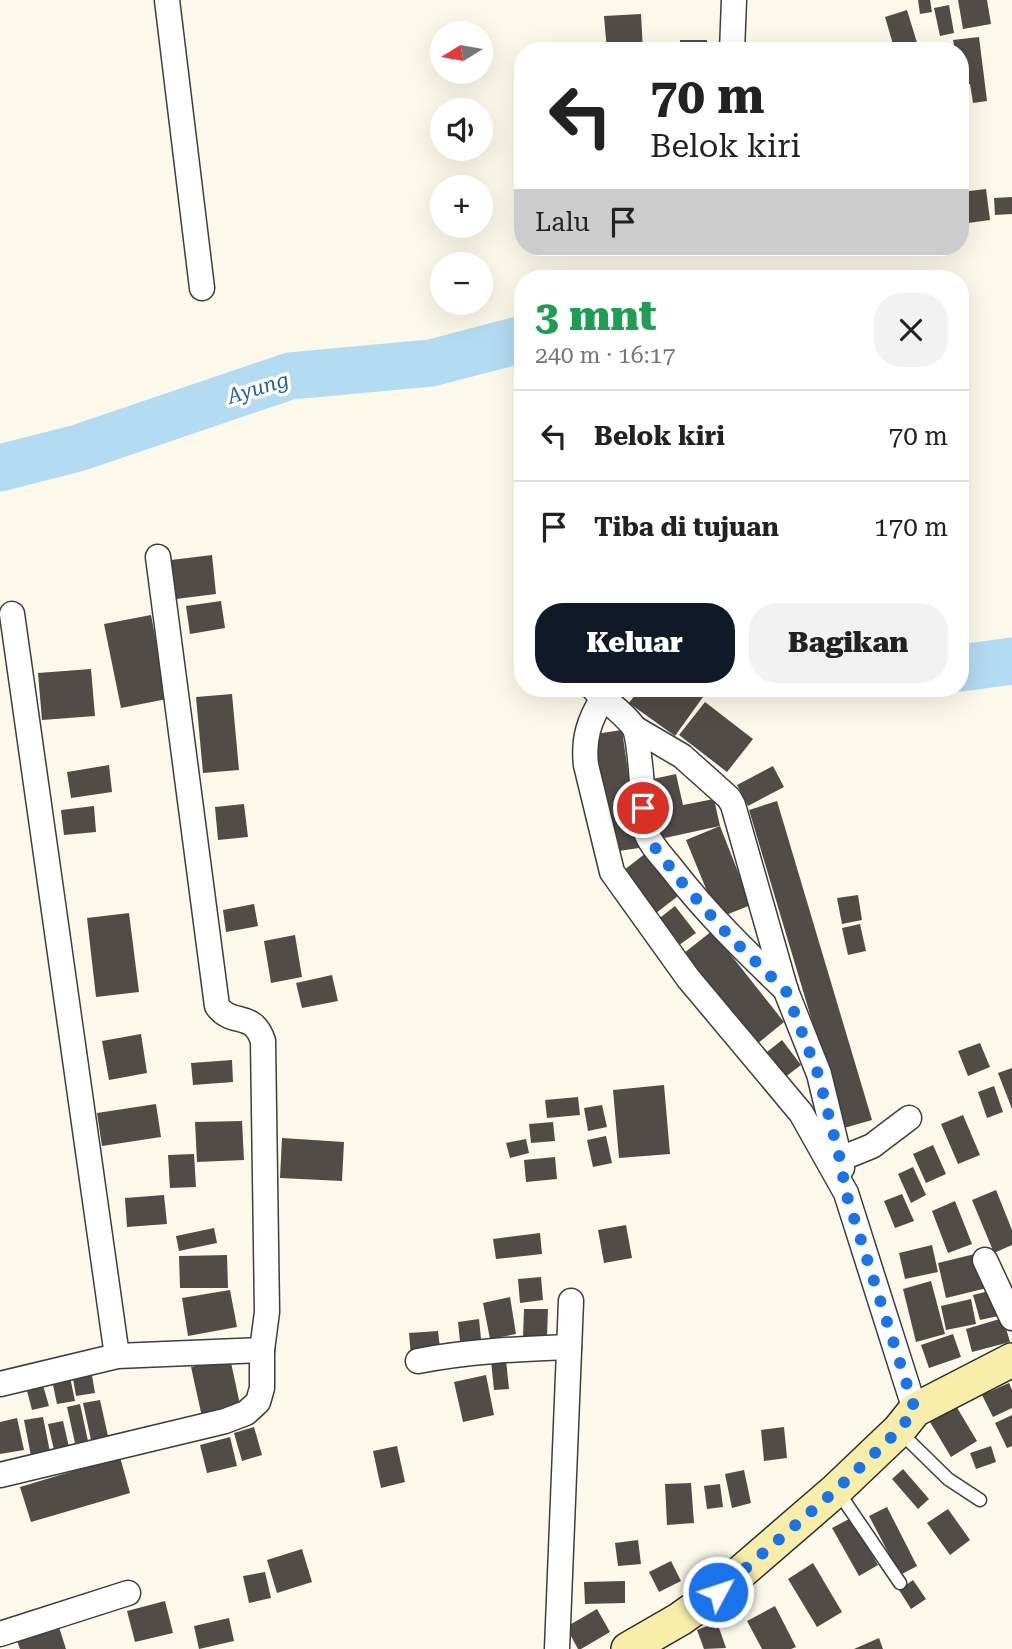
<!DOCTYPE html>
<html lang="id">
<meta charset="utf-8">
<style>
body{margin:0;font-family:"Roboto Serif",serif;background:#f2f2f2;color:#222;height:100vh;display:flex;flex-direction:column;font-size:26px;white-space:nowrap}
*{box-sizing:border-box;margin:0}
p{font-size:23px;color:#767676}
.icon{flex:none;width:38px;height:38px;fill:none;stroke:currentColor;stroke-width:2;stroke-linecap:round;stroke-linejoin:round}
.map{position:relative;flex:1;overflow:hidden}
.panel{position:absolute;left:514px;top:270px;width:455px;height:427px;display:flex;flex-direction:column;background:#fff;border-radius:28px;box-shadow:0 7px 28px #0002}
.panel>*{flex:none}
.top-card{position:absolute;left:514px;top:42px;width:455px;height:214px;border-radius:28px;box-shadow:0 7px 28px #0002;background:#fff;color:#222;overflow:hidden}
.needle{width:46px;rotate:259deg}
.buttons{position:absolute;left:430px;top:21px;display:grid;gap:14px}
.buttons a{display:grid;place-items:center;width:63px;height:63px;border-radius:50%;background:#fff;box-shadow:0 7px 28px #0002;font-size:35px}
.pin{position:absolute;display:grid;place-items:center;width:60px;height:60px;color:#fff;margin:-30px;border:4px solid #fff;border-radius:50%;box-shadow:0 2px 7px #0007}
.me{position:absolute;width:77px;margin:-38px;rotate:50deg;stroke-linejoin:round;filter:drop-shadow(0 0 5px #0008)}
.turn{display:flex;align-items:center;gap:24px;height:147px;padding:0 21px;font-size:32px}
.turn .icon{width:91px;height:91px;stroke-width:2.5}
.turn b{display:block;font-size:49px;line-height:60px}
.then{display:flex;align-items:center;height:66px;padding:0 21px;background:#0003;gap:14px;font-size:26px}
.round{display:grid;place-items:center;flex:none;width:74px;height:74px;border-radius:28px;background:#f2f2f2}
.headline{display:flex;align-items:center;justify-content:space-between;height:119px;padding:0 21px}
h1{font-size:42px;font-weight:800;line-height:52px;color:#1e9e55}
.action{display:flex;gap:14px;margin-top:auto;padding:14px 21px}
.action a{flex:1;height:80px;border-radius:28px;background:#111827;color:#fff;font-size:28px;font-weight:800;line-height:80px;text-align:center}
.action a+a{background:#f2f2f2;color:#222}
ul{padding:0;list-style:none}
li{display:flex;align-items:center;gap:21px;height:91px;padding:0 21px;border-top:2px solid #e0e0e0}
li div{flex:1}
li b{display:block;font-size:26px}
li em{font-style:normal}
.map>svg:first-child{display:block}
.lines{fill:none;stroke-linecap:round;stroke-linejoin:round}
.river{stroke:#b3dbf1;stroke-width:47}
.building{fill:#524c48}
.service-casing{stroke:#3e3e3e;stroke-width:15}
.minor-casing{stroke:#3e3e3e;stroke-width:27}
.secondary-casing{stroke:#2d2d2d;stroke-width:36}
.service{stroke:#fff;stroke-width:12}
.minor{stroke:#fff;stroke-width:24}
.secondary{stroke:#f9edaa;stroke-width:33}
.route{stroke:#1a73e8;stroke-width:12;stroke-dasharray:0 21.6}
.labels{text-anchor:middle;stroke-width:7;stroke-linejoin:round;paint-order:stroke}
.water-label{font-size:21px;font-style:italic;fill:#1f6392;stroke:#fff}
</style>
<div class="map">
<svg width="1012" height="1649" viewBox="0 0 1012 1649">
<rect width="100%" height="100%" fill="#fdf9ea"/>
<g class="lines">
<g class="river">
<polyline points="0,468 78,448 290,376 431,363 523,339"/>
<polyline points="961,668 1012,661"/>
</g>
</g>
<g class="building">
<polygon points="918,0 930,0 932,12 920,14"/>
<polygon points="958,0 987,0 991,24 963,29"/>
<polygon points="949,5 954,33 940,36 934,8"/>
<polygon points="907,10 918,46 929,43 931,51 895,51 885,17"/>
<polygon points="641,14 643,51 607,51 604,16"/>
<polygon points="979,37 987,101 973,103 970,84 961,86 961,51 955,51 953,40"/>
<rect x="680" y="40" width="27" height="11"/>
<polygon points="986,189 990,220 961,224 961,192"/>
<polygon points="1012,197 1012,214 995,215 994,198"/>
<polygon points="212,555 216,594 176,599 171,560"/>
<polygon points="221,601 225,628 190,634 186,606"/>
<polygon points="151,615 167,699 121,708 104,624"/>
<polygon points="91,669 95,716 42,720 38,673"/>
<polygon points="640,688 706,688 708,690 675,736 629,703"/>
<polygon points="232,694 239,770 203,773 196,697"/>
<polygon points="705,702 753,739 727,772 679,735"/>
<polygon points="622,730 639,848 612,852 595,734"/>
<polygon points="109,765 112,792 71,798 67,772"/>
<polygon points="773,766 784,787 748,806 737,785"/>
<polygon points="676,774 683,805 714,799 720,826 751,905 718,918 686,840 720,826 660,839 648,780"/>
<polygon points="777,801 872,1120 844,1128 749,810"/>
<polygon points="244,804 248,837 218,840 215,807"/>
<polygon points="94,806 96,832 64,835 61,810"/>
<polygon points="646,853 678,896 651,917 619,874"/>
<polygon points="858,895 862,920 842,924 837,898"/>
<polygon points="254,904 258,926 226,932 223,910"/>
<polygon points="675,906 696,933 672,950 652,924"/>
<polygon points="129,913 139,992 96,997 87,918"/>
<polygon points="860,924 866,951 848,955 842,928"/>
<polygon points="712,931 784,1022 757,1044 684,953"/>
<polygon points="295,935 302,977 271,983 264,941"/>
<polygon points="332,975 338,1001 302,1008 296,983"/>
<polygon points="141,1034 147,1073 109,1080 102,1041"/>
<polygon points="782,1040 801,1065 780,1081 762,1056"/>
<polygon points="980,1043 990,1067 968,1076 958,1051"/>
<polygon points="232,1060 233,1082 193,1085 191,1063"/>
<polygon points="1012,1068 1012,1109 998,1073"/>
<polygon points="664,1085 670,1154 619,1158 613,1090"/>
<polygon points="994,1086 1003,1112 987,1118 978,1092"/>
<polygon points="578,1097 580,1115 547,1118 545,1100"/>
<polygon points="156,1104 161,1137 102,1146 97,1113"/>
<polygon points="602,1105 607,1127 588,1131 584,1108"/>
<polygon points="963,1115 980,1155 958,1164 941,1124"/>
<polygon points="242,1121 244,1160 197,1162 195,1122"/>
<polygon points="553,1122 555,1141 531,1143 529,1124"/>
<polygon points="606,1136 612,1163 593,1167 587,1140"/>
<polygon points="282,1138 344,1142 342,1181 280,1178"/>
<polygon points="526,1139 529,1153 510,1158 506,1143"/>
<polygon points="933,1145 946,1174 926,1183 913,1154"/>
<polygon points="194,1154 196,1187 170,1188 168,1155"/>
<polygon points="555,1157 557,1179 526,1182 524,1160"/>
<polygon points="913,1167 926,1195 911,1203 898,1174"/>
<polygon points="996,1190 1012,1230 1012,1245 994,1253 972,1200"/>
<polygon points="902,1194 914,1221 895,1228 884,1201"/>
<polygon points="164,1195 167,1224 127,1227 125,1198"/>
<polygon points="955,1201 972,1244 948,1253 932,1211"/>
<polygon points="626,1225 632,1258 604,1263 598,1230"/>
<polygon points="214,1228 217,1243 179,1251 176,1236"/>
<polygon points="540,1233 542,1254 496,1259 493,1239"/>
<polygon points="932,1245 938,1272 905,1279 899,1253"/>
<polygon points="983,1252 991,1287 946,1298 938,1263"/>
<polygon points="227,1255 228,1288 180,1288 179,1256"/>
<polygon points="541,1277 543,1300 520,1303 518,1279"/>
<polygon points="931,1281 945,1334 916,1342 903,1289"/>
<polygon points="997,1289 1003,1315 980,1320 973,1295"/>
<polygon points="230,1290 237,1327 188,1336 182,1298"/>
<polygon points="510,1297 516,1334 490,1339 483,1303"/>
<polygon points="971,1299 976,1324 946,1330 941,1306"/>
<polygon points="524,1309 548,1309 547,1337 523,1337"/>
<polygon points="1003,1318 1010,1342 972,1352 966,1329"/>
<polygon points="479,1319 482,1349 461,1351 458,1322"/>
<polygon points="438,1331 441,1356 411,1358 409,1333"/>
<polygon points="953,1334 961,1357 929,1368 921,1345"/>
<polygon points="230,1358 241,1409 202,1417 191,1367"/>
<polygon points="506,1360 509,1389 494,1390 491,1361"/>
<polygon points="91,1370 95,1393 76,1396 72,1373"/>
<polygon points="486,1375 494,1415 463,1422 454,1382"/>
<polygon points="70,1377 75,1401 57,1404 52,1380"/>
<polygon points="42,1382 49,1406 32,1410 26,1387"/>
<polygon points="1009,1383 1012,1390 1012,1408 993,1417 982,1395"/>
<polygon points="100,1400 108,1436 91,1440 83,1403"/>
<polygon points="80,1404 88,1441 75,1443 67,1407"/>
<polygon points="956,1406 977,1441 951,1457 930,1422"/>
<polygon points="1012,1415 1012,1446 1007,1448 995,1423"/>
<polygon points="43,1417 50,1452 31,1456 24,1420"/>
<polygon points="17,1418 24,1450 0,1454 0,1422"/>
<polygon points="63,1421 69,1447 54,1450 48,1424"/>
<polygon points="254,1427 262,1455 242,1461 234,1433"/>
<polygon points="784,1427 787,1458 764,1461 761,1430"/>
<polygon points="230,1437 237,1466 207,1473 200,1445"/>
<polygon points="397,1446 405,1482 381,1488 373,1451"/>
<polygon points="991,1446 996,1462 976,1469 970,1453"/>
<polygon points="120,1457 130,1493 31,1522 20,1487"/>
<polygon points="903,1469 929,1499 918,1509 892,1479"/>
<polygon points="744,1470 751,1503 732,1508 725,1474"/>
<polygon points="691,1483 694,1523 667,1525 665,1484"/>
<polygon points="720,1484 723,1507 707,1509 704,1486"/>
<polygon points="887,1507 917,1566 900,1575 869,1516"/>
<polygon points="948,1509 970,1540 950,1555 927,1523"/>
<polygon points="851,1518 878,1565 859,1576 832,1528"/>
<polygon points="638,1540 641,1564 618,1566 615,1543"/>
<polygon points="302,1549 312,1582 277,1593 267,1560"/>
<polygon points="671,1561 681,1581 659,1592 649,1572"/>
<polygon points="813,1563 842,1612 817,1627 788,1579"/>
<polygon points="265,1572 271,1598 249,1603 243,1576"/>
<polygon points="913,1580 926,1599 911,1609 899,1590"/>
<polygon points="625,1581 625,1603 585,1604 584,1582"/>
<polygon points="165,1601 173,1633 135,1642 127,1611"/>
<polygon points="775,1606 796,1647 791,1649 762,1649 747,1621"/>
<polygon points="597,1609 610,1632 581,1649 578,1649 566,1627"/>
<polygon points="229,1618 234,1641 199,1649 194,1626"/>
<polygon points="717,1622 726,1648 704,1649 697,1630"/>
<polygon points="59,1627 66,1649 20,1649 17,1641"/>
<polygon points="879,1638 883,1649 854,1649"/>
</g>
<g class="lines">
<defs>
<g id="service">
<polyline points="899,1431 948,1479 980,1500"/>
<polyline points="837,1490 900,1583"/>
</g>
<g id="minor">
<polyline points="167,0 202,288"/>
<polyline points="732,51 734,0"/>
<polyline points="12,614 117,1356"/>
<path d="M593,688C606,702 622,711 633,726C640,736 644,812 645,830C650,845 663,857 673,870C707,914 746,952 786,990"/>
<path d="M603,698C589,720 583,739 586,765L612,872L688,978L801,1113L846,1193L915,1410"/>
<polyline points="636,729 682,756 729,798 733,805 786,991 819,1074 842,1168"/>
<polyline points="840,1159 872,1146 909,1118"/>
<polyline points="985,1260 1012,1318"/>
<path d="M418,1361C469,1351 518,1349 569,1347"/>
<polyline points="0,1384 117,1356 262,1350"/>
<path d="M0,1475L225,1421L246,1413L258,1402L262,1388V1350L267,1312L263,1041C253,1010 232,1027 217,1006L158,557"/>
<polyline points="0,1634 128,1593"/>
<polyline points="557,1649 571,1301"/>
</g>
<polyline id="secondary" points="628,1649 680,1619 718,1592 836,1490 899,1430 915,1410 1012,1360"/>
</defs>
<use href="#service" class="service-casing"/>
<use href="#minor" class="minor-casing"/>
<use href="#secondary" class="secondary-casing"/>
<use href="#service" class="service"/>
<use href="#minor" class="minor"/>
<use href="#secondary" class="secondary"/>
</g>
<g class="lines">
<path class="route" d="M643,808C644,821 644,834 653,845L684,885L730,937L786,991L818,1074L840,1159L846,1193L915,1410L899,1430L836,1490L718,1592"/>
</g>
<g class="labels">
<g class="water-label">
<text transform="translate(258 388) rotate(-17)" y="7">Ayung</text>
</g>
</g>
</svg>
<div class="buttons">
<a><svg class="needle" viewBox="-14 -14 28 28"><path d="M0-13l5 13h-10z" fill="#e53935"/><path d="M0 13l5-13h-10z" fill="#767676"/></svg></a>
<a><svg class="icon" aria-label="sound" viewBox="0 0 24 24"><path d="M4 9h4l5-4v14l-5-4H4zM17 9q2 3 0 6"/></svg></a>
<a>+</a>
<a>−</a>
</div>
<div class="pin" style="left:643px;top:808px;background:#d93025"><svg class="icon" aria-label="arrive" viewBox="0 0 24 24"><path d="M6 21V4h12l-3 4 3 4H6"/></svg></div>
<svg class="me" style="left:718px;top:1592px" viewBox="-20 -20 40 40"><circle r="17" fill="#1a73e8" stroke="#fff" stroke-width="3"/><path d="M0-11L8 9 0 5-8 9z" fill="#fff"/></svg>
<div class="top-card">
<div class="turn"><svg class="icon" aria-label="left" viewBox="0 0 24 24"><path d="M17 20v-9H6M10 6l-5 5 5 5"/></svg><div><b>70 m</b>Belok kiri</div></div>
<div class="then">Lalu<svg class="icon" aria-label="arrive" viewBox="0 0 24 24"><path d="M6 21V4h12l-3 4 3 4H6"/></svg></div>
</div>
<section class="panel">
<div class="headline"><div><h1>3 mnt</h1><p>240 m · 16:17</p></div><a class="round"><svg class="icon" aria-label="close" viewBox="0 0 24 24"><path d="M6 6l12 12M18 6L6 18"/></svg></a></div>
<ul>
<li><svg class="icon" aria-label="left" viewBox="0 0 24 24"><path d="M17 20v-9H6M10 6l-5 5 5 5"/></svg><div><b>Belok kiri</b></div><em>70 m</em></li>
<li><svg class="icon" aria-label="arrive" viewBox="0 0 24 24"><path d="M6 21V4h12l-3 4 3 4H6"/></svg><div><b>Tiba di tujuan</b></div><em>170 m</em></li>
</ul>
<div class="action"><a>Keluar</a><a>Bagikan</a></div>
</section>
</div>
